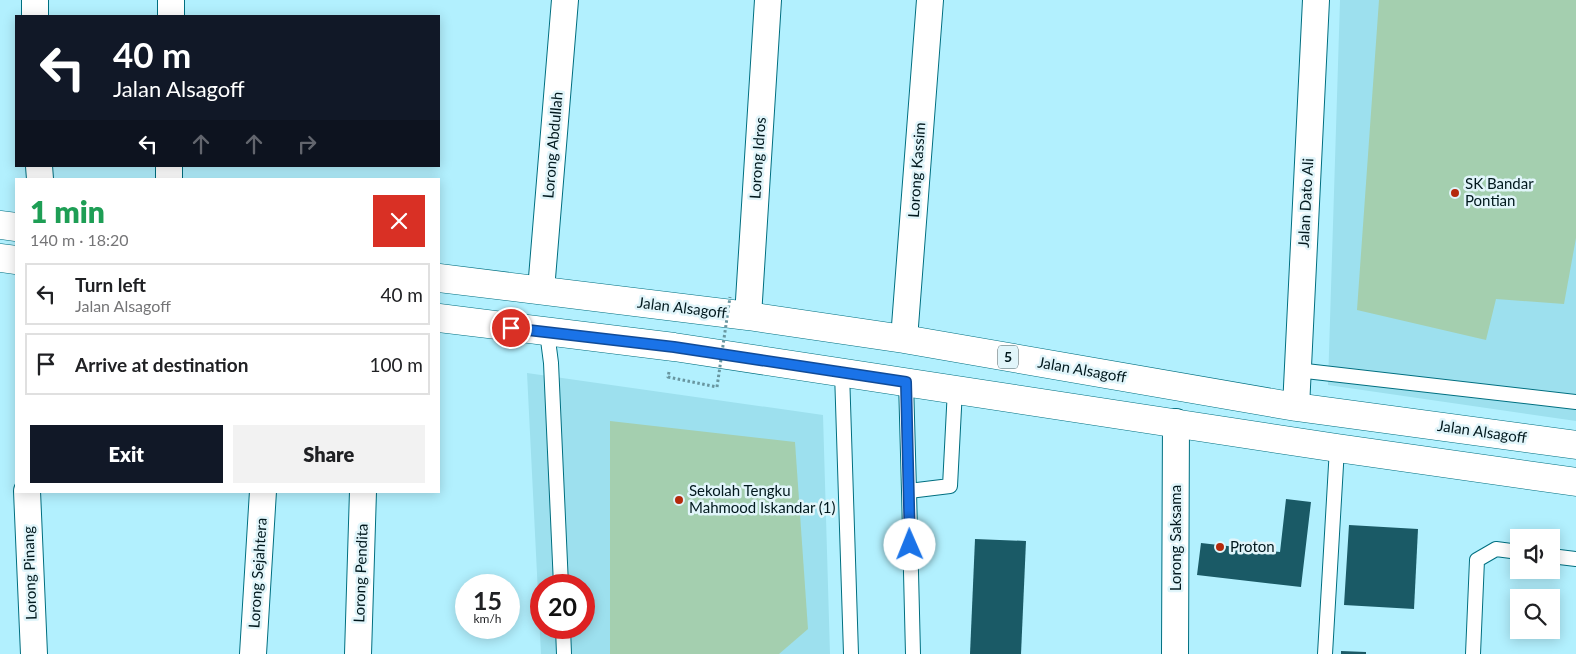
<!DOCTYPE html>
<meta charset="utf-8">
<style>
body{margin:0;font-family:Lato,sans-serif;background:#f2f2f2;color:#202124;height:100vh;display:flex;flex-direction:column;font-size:19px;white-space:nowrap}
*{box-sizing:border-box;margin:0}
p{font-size:16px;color:#757577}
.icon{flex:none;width:28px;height:28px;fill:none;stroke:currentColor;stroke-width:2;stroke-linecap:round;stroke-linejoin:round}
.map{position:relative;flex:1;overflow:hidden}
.drawer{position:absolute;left:15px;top:178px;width:425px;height:315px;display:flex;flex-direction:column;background:#fff;border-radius:0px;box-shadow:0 2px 12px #0003}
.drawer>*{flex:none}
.hud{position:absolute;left:15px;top:15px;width:425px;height:152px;border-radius:0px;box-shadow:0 2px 12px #0003;background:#111827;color:#fff;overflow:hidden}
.tools{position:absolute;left:1510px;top:529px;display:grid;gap:10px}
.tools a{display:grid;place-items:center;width:50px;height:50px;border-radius:0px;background:#fff;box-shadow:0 2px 12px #0003;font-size:25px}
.speed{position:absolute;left:455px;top:574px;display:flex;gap:10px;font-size:25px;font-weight:700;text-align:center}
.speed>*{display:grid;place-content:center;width:65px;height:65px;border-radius:50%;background:#fff;box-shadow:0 2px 12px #0003;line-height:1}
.speed small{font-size:12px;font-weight:400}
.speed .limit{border:8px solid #d22;background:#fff;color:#111}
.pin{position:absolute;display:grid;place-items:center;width:42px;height:42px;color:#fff;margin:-21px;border:2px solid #fff;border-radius:50%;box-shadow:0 1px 5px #0007}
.me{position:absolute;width:55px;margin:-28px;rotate:359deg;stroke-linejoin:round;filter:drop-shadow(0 0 4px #0008)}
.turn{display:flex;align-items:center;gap:18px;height:105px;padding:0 15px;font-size:22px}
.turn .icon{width:65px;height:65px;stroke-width:2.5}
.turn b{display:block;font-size:35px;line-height:42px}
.lanes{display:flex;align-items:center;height:48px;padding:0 15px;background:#0003;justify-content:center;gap:25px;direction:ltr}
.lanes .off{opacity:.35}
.round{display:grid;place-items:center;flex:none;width:52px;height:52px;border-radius:0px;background:#f2f2f2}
.head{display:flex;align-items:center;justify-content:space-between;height:85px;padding:0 15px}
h1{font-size:30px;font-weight:800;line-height:38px;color:#1e9e55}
.primary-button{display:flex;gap:10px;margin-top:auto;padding:10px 15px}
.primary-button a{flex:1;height:58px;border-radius:0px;background:#111827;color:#fff;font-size:20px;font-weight:800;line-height:58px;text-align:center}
.primary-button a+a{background:#f2f2f2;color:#202124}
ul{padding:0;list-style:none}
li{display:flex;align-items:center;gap:15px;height:62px;margin:0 10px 8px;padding:0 5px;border:2px solid #e0e0e0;border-radius:0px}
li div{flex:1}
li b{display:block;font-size:19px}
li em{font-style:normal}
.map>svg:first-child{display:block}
.built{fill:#9de0ee;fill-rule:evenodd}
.green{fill:#a4cfaf}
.building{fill:#1a5a66}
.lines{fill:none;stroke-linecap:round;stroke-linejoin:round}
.lane-casing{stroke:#006f80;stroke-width:16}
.street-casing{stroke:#006f80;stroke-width:28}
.highway-casing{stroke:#006f80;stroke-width:29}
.path{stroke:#6896a0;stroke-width:3;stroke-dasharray:2.5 2.5;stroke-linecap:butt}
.lane{stroke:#fff;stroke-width:14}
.street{stroke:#fff;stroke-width:26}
.highway{stroke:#fff;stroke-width:28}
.path-bridge{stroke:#6896a0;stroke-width:3;stroke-dasharray:2.5 2.5;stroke-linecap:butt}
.route-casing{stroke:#114b97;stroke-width:12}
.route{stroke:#1a73e8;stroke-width:9}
.poi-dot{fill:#b5290c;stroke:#e1f5fa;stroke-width:2}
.labels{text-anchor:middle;stroke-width:5;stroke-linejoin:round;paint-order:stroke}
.shield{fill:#e1f5fa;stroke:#445a5f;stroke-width:1}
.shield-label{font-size:14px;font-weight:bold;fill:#01181d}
.street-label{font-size:15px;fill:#01181d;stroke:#e1f5fa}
.poi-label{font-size:15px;fill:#01181d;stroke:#e1f5fa;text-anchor:start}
</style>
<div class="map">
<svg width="1576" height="654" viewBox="0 0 1576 654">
<rect width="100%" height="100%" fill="#b2f0fe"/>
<g class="built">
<polygon points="1340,0 1576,0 1576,421 1328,385"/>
<path d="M527,373L823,415L830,654H541ZM541,585H584V628H541Z"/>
</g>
<g class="green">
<polygon points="1379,0 1576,0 1576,238 1564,304 1496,299 1486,340 1357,310"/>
<polygon points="610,421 795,442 808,629 779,654 610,654"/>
</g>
<g class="building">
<polygon points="1286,499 1311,502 1301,587 1197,575 1201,543 1280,552"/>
<polygon points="1349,525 1418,529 1414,609 1344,605"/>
<polygon points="975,539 1026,541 1021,654 970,654"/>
<polygon points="1341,651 1366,652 1366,654 1341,654"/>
</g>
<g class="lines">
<defs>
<g id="lane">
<polyline points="547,332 551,363 561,585"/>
<polyline points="1297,370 1576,402"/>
<polyline points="842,372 851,654"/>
<polyline points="906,381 909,491 950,486 955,389"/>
<polyline points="909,491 913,654"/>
<polyline points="1551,556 1576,559"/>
<polyline points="563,628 564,654"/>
<polyline points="1325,654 1337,448"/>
<polyline points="1473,654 1477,560 1496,549 1519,552"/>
</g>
<g id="street">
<polyline points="35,0 35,16"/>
<polyline points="171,16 171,0"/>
<polyline points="39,166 40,179"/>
<polyline points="169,179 169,166"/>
<polyline points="541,290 565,0"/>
<polyline points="748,316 768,0"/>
<polyline points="904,339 930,0"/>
<polyline points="1296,407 1316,0"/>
<polyline points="27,491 34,654"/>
<polyline points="253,654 263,491"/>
<polyline points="358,654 363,491"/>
<polyline points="1175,654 1176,422"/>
</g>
<g id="highway">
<polyline points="0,225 16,227"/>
<polyline points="0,258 16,260"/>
<polyline points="439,278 748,316 904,339 1296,407 1576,445"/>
<polyline points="439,318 674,347 1337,448 1576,482"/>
</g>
</defs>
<use href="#lane" class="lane-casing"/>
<use href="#street" class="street-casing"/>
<use href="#highway" class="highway-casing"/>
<polyline class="path" points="669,372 668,377 717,387"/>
<use href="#lane" class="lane"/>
<use href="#street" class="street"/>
<use href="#highway" class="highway"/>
<polyline class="path-bridge" points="717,387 730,297"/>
</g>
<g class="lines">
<defs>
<polyline id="route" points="511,328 674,347 906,382 910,545"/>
</defs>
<use href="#route" class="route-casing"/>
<use href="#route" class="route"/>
</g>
<g class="poi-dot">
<circle cx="1455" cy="193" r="5"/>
<circle cx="679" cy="500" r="5"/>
<circle cx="1220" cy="547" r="5"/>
</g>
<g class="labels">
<rect class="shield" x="998" y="345.5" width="20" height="23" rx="4"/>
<g class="shield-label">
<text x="1008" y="362">5</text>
</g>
<g class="street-label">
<text transform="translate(553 145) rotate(-85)" y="5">Lorong Abdullah</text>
<text transform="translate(758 158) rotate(-86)" y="5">Lorong Idros</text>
<text transform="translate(917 170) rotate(-86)" y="5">Lorong Kassim</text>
<text transform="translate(1306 203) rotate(-87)" y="5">Jalan Dato Ali</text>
<text transform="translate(682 308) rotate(7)" y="5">Jalan Alsagoff</text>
<text transform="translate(1082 370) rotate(10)" y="5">Jalan Alsagoff</text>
<text transform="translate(1482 432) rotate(8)" y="5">Jalan Alsagoff</text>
<text transform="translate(1176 538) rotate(-90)" y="5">Lorong Saksama</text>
<text transform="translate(30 573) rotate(-92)" y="5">Lorong Pinang</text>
<text transform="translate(258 573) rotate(-86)" y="5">Lorong Sejahtera</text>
<text transform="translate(361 573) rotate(-88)" y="5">Lorong Pendita</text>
</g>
<g class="poi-label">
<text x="1465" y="189">SK Bandar<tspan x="1465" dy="17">Pontian</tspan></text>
<text x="689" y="496">Sekolah Tengku<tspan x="689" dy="17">Mahmood Iskandar (1)</tspan></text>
<text x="1230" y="552">Proton</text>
</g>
</g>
</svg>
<div class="tools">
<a><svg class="icon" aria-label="sound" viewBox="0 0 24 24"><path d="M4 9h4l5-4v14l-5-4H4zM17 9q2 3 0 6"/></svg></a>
<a><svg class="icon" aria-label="search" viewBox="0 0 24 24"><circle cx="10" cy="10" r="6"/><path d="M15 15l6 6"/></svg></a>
</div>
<div class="speed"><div>15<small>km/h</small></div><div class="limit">20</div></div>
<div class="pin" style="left:511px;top:328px;background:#d93025"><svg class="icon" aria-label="arrive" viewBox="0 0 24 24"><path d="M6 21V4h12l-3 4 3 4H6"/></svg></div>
<svg class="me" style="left:910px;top:545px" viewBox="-20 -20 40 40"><circle r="19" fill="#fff"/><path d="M0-13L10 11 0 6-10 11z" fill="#1a73e8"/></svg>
<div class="hud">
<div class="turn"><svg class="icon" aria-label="left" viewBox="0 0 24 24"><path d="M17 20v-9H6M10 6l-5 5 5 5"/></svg><div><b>40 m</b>Jalan Alsagoff</div></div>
<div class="lanes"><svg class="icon" aria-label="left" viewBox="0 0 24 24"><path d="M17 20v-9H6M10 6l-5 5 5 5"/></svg><svg class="icon off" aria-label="ahead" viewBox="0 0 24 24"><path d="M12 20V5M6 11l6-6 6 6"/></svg><svg class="icon off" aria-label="ahead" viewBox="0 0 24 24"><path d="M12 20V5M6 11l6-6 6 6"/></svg><svg class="icon off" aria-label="right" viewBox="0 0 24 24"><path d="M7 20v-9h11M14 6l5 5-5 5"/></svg></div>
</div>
<section class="drawer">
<div class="head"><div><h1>1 min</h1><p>140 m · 18:20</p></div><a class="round" style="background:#d93025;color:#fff"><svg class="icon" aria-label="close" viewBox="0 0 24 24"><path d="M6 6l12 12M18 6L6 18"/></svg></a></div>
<ul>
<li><svg class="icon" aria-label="left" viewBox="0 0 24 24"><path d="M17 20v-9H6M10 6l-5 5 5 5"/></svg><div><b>Turn left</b><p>Jalan Alsagoff</p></div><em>40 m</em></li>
<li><svg class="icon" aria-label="arrive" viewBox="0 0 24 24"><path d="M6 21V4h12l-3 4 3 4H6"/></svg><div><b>Arrive at destination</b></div><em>100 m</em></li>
</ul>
<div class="primary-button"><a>Exit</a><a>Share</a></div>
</section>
</div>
